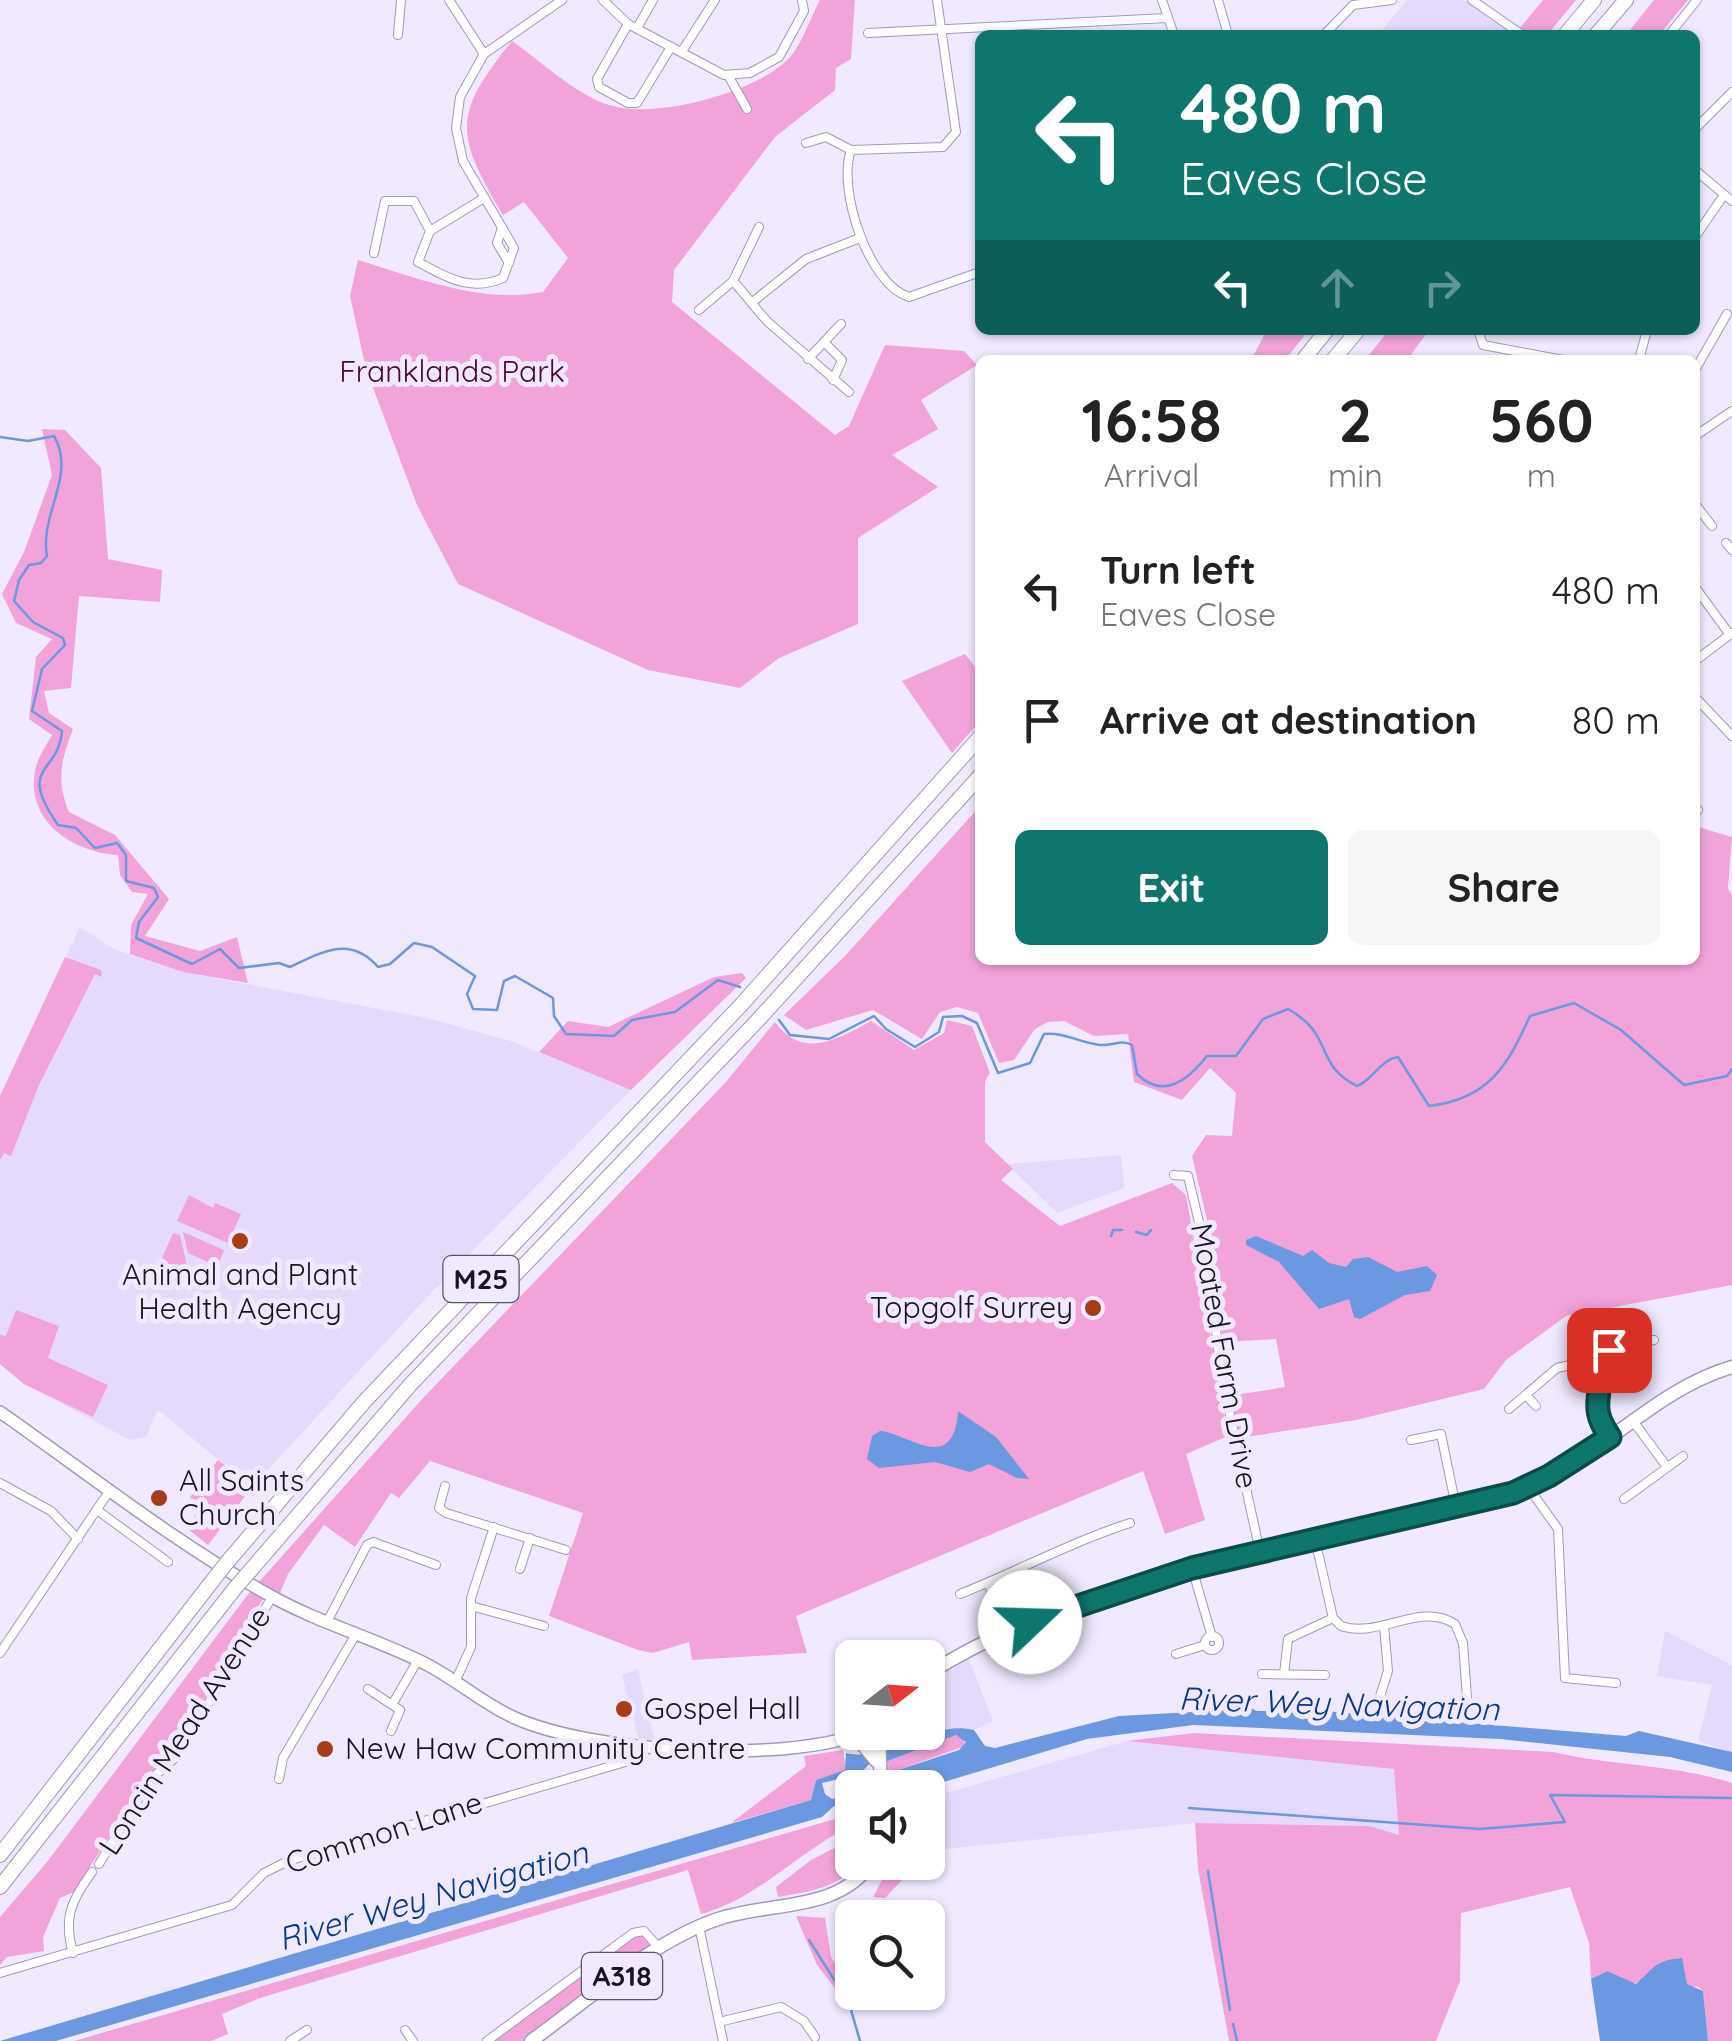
<!DOCTYPE html>
<style>
body{margin:0;font-family:Quicksand,sans-serif;background:#f6f6f6;color:#222;height:100vh;display:flex;flex-direction:column;font-size:38px;white-space:nowrap}
*{box-sizing:border-box;margin:0}
p{font-size:32px;color:#767676}
.icon{flex:none;width:55px;height:55px;fill:none;stroke:currentColor;stroke-width:2;stroke-linecap:round;stroke-linejoin:round}
.map{position:relative;flex:1;overflow:hidden}
.details{position:absolute;left:975px;top:355px;width:725px;height:610px;display:flex;flex-direction:column;background:#fff;border-radius:15px;box-shadow:0 2px 8px #0004}
.details>*{flex:none}
.top-card{position:absolute;left:975px;top:30px;width:725px;height:305px;border-radius:15px;box-shadow:0 2px 8px #0004;background:#0f766e;color:#fff;overflow:hidden}
.needle{width:65px;rotate:73deg}
.fabs{position:absolute;left:835px;top:1640px;display:grid;gap:20px}
.fabs a{display:grid;place-items:center;width:110px;height:110px;border-radius:15px;background:#fff;box-shadow:0 2px 8px #0004;font-size:50px}
.pin{position:absolute;display:grid;place-items:center;width:85px;height:85px;color:#fff;margin:-42px;border-radius:20px;box-shadow:0 5px 15px #0006}
.me{position:absolute;width:110px;margin:-55px;rotate:69deg;stroke-linejoin:round;filter:drop-shadow(0 0 8px #0008)}
.turn{display:flex;align-items:center;gap:35px;height:210px;padding:0 40px;font-size:45px}
.turn .icon{width:130px;height:130px;stroke-width:2.5}
.turn b{display:block;font-size:70px;line-height:85px}
.lanes{display:flex;align-items:center;height:95px;padding:0 40px;background:#0003;justify-content:center;gap:50px;direction:ltr}
.lanes .off{opacity:.35}
.eta{display:flex;justify-content:space-evenly;align-items:center;height:170px;text-align:center}
.eta b{font-size:60px;font-weight:700;line-height:70px}
.cta{display:flex;gap:20px;margin-top:auto;padding:20px 40px}
.cta a{flex:1;height:115px;border-radius:15px;background:#0f766e;color:#fff;font-size:40px;font-weight:700;line-height:115px;text-align:center}
.cta a+a{background:#f6f6f6;color:#222}
ul{padding:0;list-style:none}
li{display:flex;align-items:center;gap:30px;height:130px;padding:0 40px}
li div{flex:1}
li b{display:block;font-size:38px}
li em{font-style:normal}
.map>svg:first-child{display:block}
.built{fill:#e5dafd}
.green{fill:#f2a3d9}
.water{fill:#6c98e1}
.lines{fill:none;stroke-linecap:round;stroke-linejoin:round}
.stream{stroke:#6c98e1;stroke-width:2.5}
.street-casing{stroke:#a398b9;stroke-width:10}
.secondary-casing{stroke:#a398b9;stroke-width:14}
.primary-casing{stroke:#a398b9;stroke-width:15}
.highway-casing{stroke:#a398b9;stroke-width:16}
.street{stroke:#fff;stroke-width:8}
.secondary{stroke:#fff;stroke-width:11}
.primary{stroke:#fff;stroke-width:12}
.highway{stroke:#fff;stroke-width:14}
.highway-bridge-casing{stroke:#a398b9;stroke-width:16;stroke-linecap:butt}
.highway-bridge{stroke:#fff;stroke-width:14}
.route-casing{stroke:#0a4d48;stroke-width:25}
.route{stroke:#0f766e;stroke-width:18}
.poi-dot{fill:#a43d18;stroke:#f0e9ff;stroke-width:4}
.labels{text-anchor:middle;stroke-width:10;stroke-linejoin:round;paint-order:stroke}
.shield{fill:#f0e9ff;stroke:#595463;stroke-width:2.5}
.shield-label{font-size:28px;font-weight:bold;fill:#181420}
.park-label{font-size:30px;fill:#4d043d;stroke:#f0e9ff}
.poi-label{font-size:30px;fill:#181420;stroke:#f0e9ff;text-anchor:start}
.street-label{font-size:30px;fill:#181420;stroke:#f0e9ff}
.water-label{font-size:32px;font-style:italic;fill:#043a8e;stroke:#f0e9ff}
</style>
<div class="map">
<svg width="1732" height="2041" viewBox="0 0 1732 2041">
<rect width="100%" height="100%" fill="#f0e9ff"/>
<g class="built">
<polygon points="1407,0 1464,0 1516,33 1378,35"/>
<polygon points="80,927 114,949 183,972 427,1018 511,1041 631,1090 430,1294 252,1487 158,1410 146,1437 130,1440 24,1384 0,1364 0,1096"/>
<polygon points="1121,1155 1124,1188 1057,1213 1007,1164"/>
<polygon points="1665,1631 1732,1665 1732,1752 1698,1741 1712,1685 1657,1676"/>
<polygon points="969,1659 993,1721 974,1730 933,1733 897,1747 896,1733 928,1732 928,1684"/>
<polygon points="638,1669 646,1706 655,1740 639,1740 622,1675"/>
<polygon points="1127,1741 1394,1768 1400,1836 1369,1826 1195,1823 928,1851 928,1798"/>
</g>
<g class="green">
<path d="M820,0H855L851,59L836,68L835,90L775,137L674,270L672,302L835,435L849,426L885,345L964,351L977,365L921,400L938,429L892,455L938,487L858,538V624L779,658L740,688L648,670L458,584L417,505L366,369L350,296L358,260C417,278 481,304 543,292L568,258L524,202L503,215C455,134 452,115 512,41C541,61 576,95 609,105C655,120 760,92 791,56C803,41 811,17 820,0Z"/>
<polygon points="1543,0 1576,0 1547,35 1514,35"/>
<polygon points="1654,0 1688,0 1659,35 1626,35"/>
<polygon points="1267,330 1309,330 1285,360 1251,360"/>
<polygon points="1389,330 1429,330 1407,360 1365,360"/>
<path d="M42,429L65,430L101,468L108,559L162,570L160,602L79,596L71,688L44,691L49,713L73,729C61,761 56,780 69,812L115,835L169,899L145,936L200,951L237,937L248,983L183,972L130,954L131,925L148,894L132,892L120,875L118,855C73,852 26,822 35,771C37,758 46,746 52,735L29,719L36,657L52,639L16,623L2,594L24,552L52,475Z"/>
<polygon points="965,654 980,673 980,721 952,753 902,681"/>
<polygon points="980,806 980,960 1695,960 1695,826 1732,837 1728,888 1732,896 1732,1285 1566,1316 1506,1360 1484,1389 1356,1420 1240,1438 1230,1396 1285,1387 1276,1339 1223,1342 1208,1224 1192,1156 1206,1135 1232,1136 1236,1093 1210,1068 1182,1100 1134,1082 1128,1034 1094,1036 1064,1021 1048,1022 1035,1029 1014,1060 999,1063 978,1013 957,1007 940,1012 922,1039 873,1010 806,1030 784,1015 845,956"/>
<polygon points="65,957 101,970 102,977 95,974 39,1085 11,1156 4,1153 0,1160 0,1096"/>
<polygon points="742,973 746,978 631,1090 539,1052 568,1021 608,1027 714,977"/>
<path d="M947,1020L972,1026L990,1073L985,1081V1142L1013,1169L1001,1180L1060,1226L1172,1183L1186,1195L1228,1436L1186,1454L1205,1520L1165,1534L1143,1471L796,1616L807,1653L692,1660L689,1642L653,1653L638,1650L549,1616L583,1513L430,1461L399,1498L391,1493L355,1547L324,1525L288,1574L280,1593L259,1582L424,1397L725,1083L775,1022C803,1060 836,1040 871,1021L914,1050L944,1033Z"/>
<polygon points="189,1195 213,1208 215,1203 241,1214 228,1243 177,1221"/>
<polygon points="183,1232 224,1250 214,1276 205,1279 202,1270 210,1263 188,1253"/>
<polygon points="173,1233 180,1235 188,1270 195,1271 192,1282 165,1270 168,1262 162,1258"/>
<polygon points="16,1310 59,1326 48,1358 108,1385 93,1417 24,1384 0,1364 0,1335 6,1336"/>
<polygon points="218,1460 252,1487 208,1545 188,1529 199,1507 190,1497"/>
<polygon points="252,1589 264,1597 173,1753 147,1777 74,1892 60,1898 43,1937 44,1951 7,1957 0,1965 0,1917 47,1862"/>
<path d="M1194,1733L1553,1752C1613,1766 1673,1764 1732,1783V2041H1708L1703,1991L1698,1987L1640,1981L1630,1985L1607,1971L1591,1979L1589,1943L1570,1887L1461,1913L1460,1981L1436,2041H1229L1198,1869L1195,1823L1369,1826L1399,1835L1394,1769L1127,1741Z"/>
<polygon points="956,1735 964,1738 965,1746 895,1771 889,1784 888,1761"/>
<polygon points="843,1750 846,1770 816,1780 811,1800 731,1823 806,1766 804,1756"/>
<path d="M852,1814V1825C799,1851 758,1899 701,1914L688,1870L260,1998L222,2014L228,2034L211,2041H74Z"/>
<path d="M852,1839V1862L860,1863C839,1887 809,1892 778,1897L776,1887L811,1860Z"/>
<polygon points="891,1863 911,1863 904,1878 885,1898 873,1897"/>
<polygon points="796,1916 825,1918 831,1957 849,1987 845,2001 817,1965"/>
<polygon points="641,1933 658,1951 531,2041 491,2041"/>
</g>
<g class="water">
<polygon points="1256,1236 1303,1256 1312,1250 1329,1263 1346,1267 1353,1259 1368,1257 1397,1272 1427,1266 1437,1275 1430,1291 1405,1295 1360,1319 1354,1317 1349,1299 1319,1309 1279,1262 1246,1245 1246,1240"/>
<path d="M958,1411L996,1437L1029,1479L1017,1478L989,1464L970,1472L935,1462L879,1468L867,1459L872,1436L880,1431C906,1432 954,1477 958,1411Z"/>
<path d="M1248,1705L1256,1711L1312,1710L1626,1736L1639,1731L1732,1752V1772L1670,1757L1500,1739L1193,1725L1087,1739L927,1787H879L889,1783L895,1771L959,1750L966,1742L956,1735L888,1761L870,1763L860,1774L822,1783L825,1794L832,1799L852,1795V1801L834,1806L822,1817L56,2041H0L811,1800L816,1780L845,1770L846,1753C892,1763 928,1719 974,1730L985,1746L995,1748L1119,1716L1247,1709Z"/>
<path d="M1682,1958L1687,1984L1703,1991L1708,2041H1600L1591,1979L1607,1971L1636,1984C1653,1969 1655,1960 1682,1958Z"/>
</g>
<g class="lines">
<g class="stream">
<path d="M0,437L28,441L54,436C77,475 39,515 47,556L41,563L29,565L19,580L14,601L33,622L63,638L65,645L42,669L32,711L62,731C58,776 16,764 58,825L76,828L95,848L117,843L126,855V881L154,888L158,897L139,922L136,938L192,964L220,949L239,968L279,963L290,967C322,952 350,935 378,967L390,964L414,943L432,947L475,976L467,994L473,1009L497,1010L504,981L515,976L553,998L554,1016L566,1034L614,1036L632,1020L675,1012L718,980L740,987"/>
<path d="M779,1020L790,1035L829,1039L874,1016L886,1029L915,1047L939,1032L943,1017L962,1016L977,1023L998,1073L1030,1063L1044,1034C1065,1032 1080,1043 1100,1045C1113,1046 1121,1039 1132,1045L1137,1074C1163,1100 1188,1080 1207,1056H1236L1263,1019L1288,1009C1335,1035 1313,1064 1357,1086C1373,1080 1381,1059 1398,1057L1429,1106C1490,1099 1508,1064 1530,1016L1574,1003L1621,1030L1684,1085L1727,1076L1732,1069"/>
<polyline points="1136,1232 1147,1235 1151,1230"/>
<polyline points="1111,1236 1113,1230 1122,1230"/>
<polyline points="1189,1808 1480,1829 1565,1822 1550,1795 1732,1798"/>
<polyline points="1208,1871 1230,2010"/>
<polyline points="809,1940 849,2003 860,2041"/>
<polyline points="1233,2024 1237,2041"/>
</g>
<defs>
<g id="street">
<polyline points="449,0 484,54"/>
<polyline points="603,0 628,24 724,75 750,73 779,57 804,11 802,0"/>
<polyline points="1162,0 1174,35"/>
<polyline points="1218,0 1228,35"/>
<polyline points="1472,0 1521,34"/>
<polyline points="628,24 597,79 599,87 628,103 637,103 671,47"/>
<polyline points="637,28 653,0"/>
<polyline points="868,33 1167,18"/>
<polyline points="398,35 401,0"/>
<polyline points="1324,35 1353,5 1392,0"/>
<polyline points="1669,35 1697,0"/>
<polyline points="682,51 715,0"/>
<polyline points="728,75 747,109"/>
<polyline points="1695,129 1732,92"/>
<polyline points="806,143 826,137 851,150 943,147 956,132 937,0"/>
<path d="M851,150C837,189 868,284 909,297L980,272"/>
<polyline points="1695,170 1732,201"/>
<path d="M484,198L430,231L418,262C447,278 471,292 503,278L514,248L463,161L456,128L460,97L484,54L562,0"/>
<path d="M759,227L733,281C747,296 756,310 769,323L849,392"/>
<polyline points="502,228 497,243 509,263"/>
<polyline points="1695,237 1724,195"/>
<polyline points="374,253 385,201 414,201 430,231"/>
<polyline points="755,300 806,259 860,238"/>
<polyline points="699,310 733,281"/>
<polyline points="1478,330 1483,345 1563,360"/>
<polyline points="824,342 842,360 833,380"/>
<polyline points="808,359 841,324"/>
<polyline points="1639,360 1647,330"/>
<polyline points="1695,370 1727,314"/>
<polyline points="1695,436 1732,411"/>
<polyline points="1695,504 1712,526"/>
<polyline points="1726,543 1732,550"/>
<polyline points="1695,587 1730,635"/>
<polyline points="1695,661 1732,633"/>
<polyline points="1695,697 1732,736"/>
<polyline points="1695,813 1698,810"/>
<polyline points="1174,1175 1188,1176 1208,1260 1221,1374 1260,1552"/>
<polyline points="1595,1365 1613,1348 1654,1340"/>
<polyline points="1526,1395 1536,1406"/>
<path d="M1509,1409L1557,1368L1588,1361L1595,1365C1608,1395 1584,1402 1610,1437"/>
<polyline points="1633,1421 1667,1467"/>
<polyline points="1411,1440 1441,1434 1456,1507"/>
<polyline points="0,1483 51,1511 78,1539"/>
<polyline points="445,1486 439,1508 446,1513 566,1550"/>
<polyline points="1528,1487 1558,1529 1565,1678 1616,1683"/>
<polyline points="1624,1499 1683,1456"/>
<polyline points="97,1510 168,1562"/>
<path d="M1315,1539L1333,1618L1341,1626C1379,1639 1420,1601 1455,1624L1463,1643L1467,1698"/>
<polyline points="1192,1568 1212,1637"/>
<polyline points="520,1569 530,1538"/>
<polyline points="988,1583 1008,1632"/>
<path d="M960,1594C1018,1571 1071,1542 1130,1523"/>
<polyline points="471,1606 544,1626"/>
<polyline points="327,1622 367,1545 373,1542 436,1565"/>
<circle cx="1212" cy="1643" r="7"/>
<polyline points="0,1653 110,1490"/>
<polyline points="1176,1654 1205,1645"/>
<polyline points="1262,1674 1325,1675"/>
<polyline points="1284,1674 1288,1639 1333,1618"/>
<polyline points="456,1680 471,1647 471,1598 494,1527"/>
<polyline points="368,1689 400,1710 391,1731"/>
<polyline points="393,1703 418,1660"/>
<polyline points="1376,1709 1388,1671 1384,1626"/>
<polyline points="279,1779 283,1758 356,1634"/>
<polyline points="99,1864 150,1780 176,1757 272,1597"/>
<polyline points="699,1926 723,2041"/>
<path d="M73,1953C63,1918 71,1901 92,1872"/>
<polyline points="0,1973 232,1905 264,1873 288,1861 632,1760 639,1756 640,1746"/>
<polyline points="719,2022 781,2007 804,2021 815,2037"/>
<polyline points="405,2030 413,2041"/>
<polyline points="290,2041 307,2030"/>
<polyline points="487,2041 633,1933 644,1931 660,1949"/>
</g>
<path id="secondary" d="M0,1412C89,1474 175,1543 271,1596C319,1623 374,1638 424,1663C456,1679 483,1704 515,1718C594,1753 779,1763 860,1734"/>
<g id="primary">
<path d="M928,1674C1064,1588 1234,1557 1389,1521C1431,1512 1475,1506 1515,1492C1596,1464 1650,1391 1732,1367"/>
<polyline points="861,1732 862,1744 876,1761"/>
<polyline points="879,1732 881,1788"/>
<path d="M531,2041C589,2000 650,1942 718,1919C770,1901 838,1913 872,1862"/>
</g>
<g id="highway">
<polyline points="1565,35 1594,0"/>
<polyline points="1596,35 1626,0"/>
<polyline points="1303,360 1327,330"/>
<polyline points="1333,360 1358,330"/>
<polyline points="229,1560 364,1402 742,1004 980,737"/>
<polyline points="250,1571 410,1385 758,1020 980,776"/>
<polyline points="0,1855 217,1575"/>
<polyline points="0,1887 236,1587"/>
</g>
</defs>
<use href="#street" class="street-casing"/>
<use href="#secondary" class="secondary-casing"/>
<use href="#primary" class="primary-casing"/>
<use href="#highway" class="highway-casing"/>
<use href="#street" class="street"/>
<use href="#secondary" class="secondary"/>
<use href="#primary" class="primary"/>
<use href="#highway" class="highway"/>
<defs>
<g id="highway-bridge">
<polyline points="217,1575 229,1560"/>
<polyline points="236,1587 250,1571"/>
</g>
</defs>
<use href="#highway-bridge" class="highway-bridge-casing"/>
<use href="#highway-bridge" class="highway-bridge"/>
</g>
<g class="lines">
<defs>
<path id="route" d="M1030,1622L1192,1568L1513,1493L1549,1476L1610,1437C1585,1402 1608,1395 1595,1365L1609,1350"/>
</defs>
<use href="#route" class="route-casing"/>
<use href="#route" class="route"/>
</g>
<g class="poi-dot">
<circle cx="240" cy="1241" r="10"/>
<circle cx="1093" cy="1308" r="10"/>
<circle cx="159" cy="1498" r="10"/>
<circle cx="624" cy="1709" r="10"/>
<circle cx="325" cy="1749" r="10"/>
</g>
<g class="labels">
<g class="shield">
<rect x="443.5" y="1256" width="75" height="46" rx="8"/>
<rect x="582" y="1953" width="80" height="46" rx="8"/>
</g>
<g class="shield-label">
<text x="481" y="1289">M25</text>
<text x="622" y="1986">A318</text>
</g>
<g class="park-label">
<text x="452" y="382">Franklands Park</text>
</g>
<g class="poi-label">
<text x="240" y="1285" text-anchor="middle">Animal and Plant<tspan x="240" dy="34">Health Agency</tspan></text>
<text x="1073" y="1318" text-anchor="end">Topgolf Surrey</text>
<text x="179" y="1491">All Saints<tspan x="179" dy="34">Church</tspan></text>
<text x="644" y="1719">Gospel Hall</text>
<text x="345" y="1759">New Haw Community Centre</text>
</g>
<g class="street-label">
<text transform="translate(1224 1356) rotate(80)" y="10">Moated Farm Drive</text>
<text transform="translate(185 1731) rotate(-57)" y="10">Loncin Mead Avenue</text>
<text transform="translate(384 1833) rotate(-18)" y="10">Common Lane</text>
</g>
<g class="water-label">
<text transform="translate(1339 1704) rotate(2)" y="11">River Wey Navigation</text>
<text transform="translate(433 1896) rotate(-16)" y="11">River Wey Navigation</text>
</g>
</g>
</svg>
<div class="fabs">
<a><svg class="needle" viewBox="-14 -14 28 28"><path d="M0-13l5 13h-10z" fill="#e53935"/><path d="M0 13l5-13h-10z" fill="#767676"/></svg></a>
<a><svg class="icon" aria-label="sound" viewBox="0 0 24 24"><path d="M4 9h4l5-4v14l-5-4H4zM17 9q2 3 0 6"/></svg></a>
<a><svg class="icon" aria-label="search" viewBox="0 0 24 24"><circle cx="10" cy="10" r="6"/><path d="M15 15l6 6"/></svg></a>
</div>
<div class="pin" style="left:1609px;top:1350px;background:#d93025"><svg class="icon" aria-label="arrive" viewBox="0 0 24 24"><path d="M6 21V4h12l-3 4 3 4H6"/></svg></div>
<svg class="me" style="left:1030px;top:1622px" viewBox="-20 -20 40 40"><circle r="19" fill="#fff"/><path d="M0-13L10 11 0 6-10 11z" fill="#0f766e"/></svg>
<div class="top-card">
<div class="turn"><svg class="icon" aria-label="left" viewBox="0 0 24 24"><path d="M17 20v-9H6M10 6l-5 5 5 5"/></svg><div><b>480 m</b>Eaves Close</div></div>
<div class="lanes"><svg class="icon" aria-label="left" viewBox="0 0 24 24"><path d="M17 20v-9H6M10 6l-5 5 5 5"/></svg><svg class="icon off" aria-label="ahead" viewBox="0 0 24 24"><path d="M12 20V5M6 11l6-6 6 6"/></svg><svg class="icon off" aria-label="right" viewBox="0 0 24 24"><path d="M7 20v-9h11M14 6l5 5-5 5"/></svg></div>
</div>
<section class="details">
<div class="eta">
<div><b>16:58</b><p>Arrival</p></div>
<div><b>2</b><p>min</p></div>
<div><b>560</b><p>m</p></div>
</div>
<ul>
<li><svg class="icon" aria-label="left" viewBox="0 0 24 24"><path d="M17 20v-9H6M10 6l-5 5 5 5"/></svg><div><b>Turn left</b><p>Eaves Close</p></div><em>480 m</em></li>
<li><svg class="icon" aria-label="arrive" viewBox="0 0 24 24"><path d="M6 21V4h12l-3 4 3 4H6"/></svg><div><b>Arrive at destination</b></div><em>80 m</em></li>
</ul>
<div class="cta"><a>Exit</a><a>Share</a></div>
</section>
</div>
